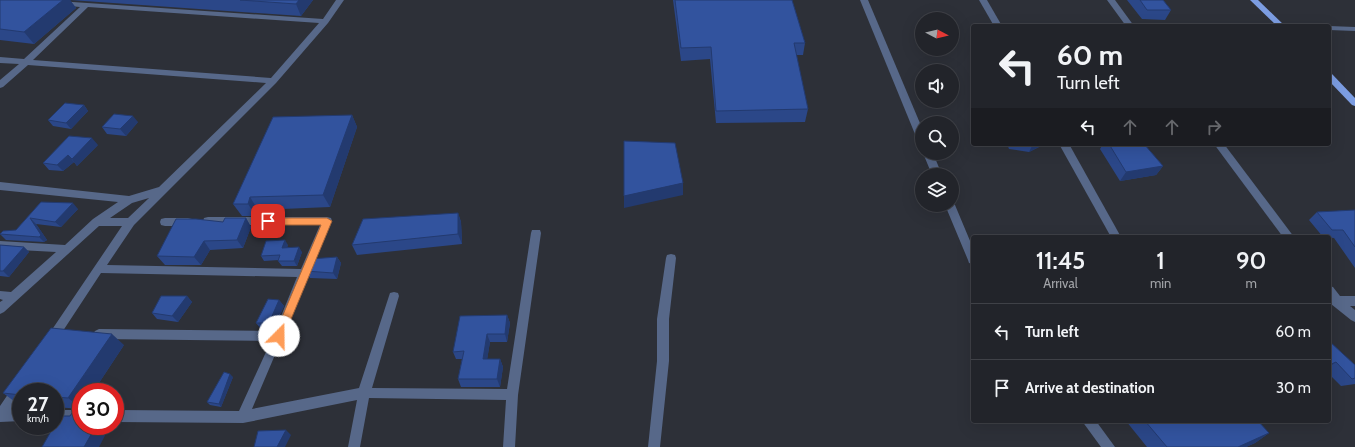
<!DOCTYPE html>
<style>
body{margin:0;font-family:Cabin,sans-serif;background:#2a2c32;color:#f1f3f6;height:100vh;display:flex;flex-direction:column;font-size:15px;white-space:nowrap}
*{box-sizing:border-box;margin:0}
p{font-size:13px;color:#a2a4a8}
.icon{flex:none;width:22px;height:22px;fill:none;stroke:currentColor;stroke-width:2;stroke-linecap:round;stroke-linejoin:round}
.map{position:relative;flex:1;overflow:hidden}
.drawer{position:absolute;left:971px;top:235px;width:360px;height:188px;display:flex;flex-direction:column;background:#22242a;border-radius:4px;box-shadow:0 4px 16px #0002,0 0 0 1px #3f4147}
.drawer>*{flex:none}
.banner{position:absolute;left:971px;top:24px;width:360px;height:122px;border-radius:4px;box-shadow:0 4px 16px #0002,0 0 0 1px #3f4147;background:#22242a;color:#f1f3f6;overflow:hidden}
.needle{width:26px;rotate:97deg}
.fabs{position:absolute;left:915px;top:12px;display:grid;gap:8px}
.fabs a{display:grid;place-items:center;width:44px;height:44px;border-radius:50%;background:#22242a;box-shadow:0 4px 16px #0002,0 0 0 1px #3f4147;font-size:20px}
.speed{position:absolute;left:12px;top:383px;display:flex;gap:8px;font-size:20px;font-weight:700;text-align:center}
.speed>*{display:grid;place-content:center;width:52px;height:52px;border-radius:50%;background:#22242a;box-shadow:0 4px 16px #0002,0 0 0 1px #3f4147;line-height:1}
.speed small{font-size:10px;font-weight:400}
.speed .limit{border:6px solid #d22;background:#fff;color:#111}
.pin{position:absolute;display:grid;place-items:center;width:34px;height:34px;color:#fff;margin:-17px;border-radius:8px;box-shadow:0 2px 6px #0006}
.me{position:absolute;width:44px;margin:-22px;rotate:22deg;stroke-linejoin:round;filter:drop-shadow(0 0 3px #0008)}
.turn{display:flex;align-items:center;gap:14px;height:84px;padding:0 20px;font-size:18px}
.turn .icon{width:52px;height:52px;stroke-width:2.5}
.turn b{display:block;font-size:28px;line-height:34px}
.lanes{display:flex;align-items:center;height:38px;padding:0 20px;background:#0003;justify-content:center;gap:20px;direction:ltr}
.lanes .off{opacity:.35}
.eta{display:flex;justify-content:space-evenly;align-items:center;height:68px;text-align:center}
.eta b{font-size:24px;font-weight:600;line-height:28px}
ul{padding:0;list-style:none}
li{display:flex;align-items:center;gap:12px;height:56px;padding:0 20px;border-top:1px solid #3f4147}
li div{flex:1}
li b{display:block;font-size:15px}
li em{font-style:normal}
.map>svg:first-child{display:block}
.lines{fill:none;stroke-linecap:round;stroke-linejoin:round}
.minor{fill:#576889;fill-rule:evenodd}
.major{fill:#7c9de2;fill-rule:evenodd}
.wall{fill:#2b4788}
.shaded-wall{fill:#233a6f}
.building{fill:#32539e;stroke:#233a6f}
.route{fill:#fe9c57;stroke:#a56539}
</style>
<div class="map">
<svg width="1355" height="447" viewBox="0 0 1355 447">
<rect width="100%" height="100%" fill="#2d3038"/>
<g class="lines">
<g class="minor">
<path d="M336,0H344L328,23L276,83L134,225L107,265L301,269L320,225H208L204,224L203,221L204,218L208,217H327L331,218L332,221L252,409L359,388L389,296L390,293L394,292L398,293L399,296L372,388L507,389L531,233L532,230H540L541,233L518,395L515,447H503L506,400L369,398L360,447H348L357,400L243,423L115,422V410L239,411L271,341L99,339L95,337L93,334L95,331L99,329L275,331L297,277L101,273L55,343L51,345L47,343L45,340L47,337L122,226H99L4,312L0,314V302L3,300L0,299V291L11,292L56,252L0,249V241L65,245L93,219L118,202L0,190V182L129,196L159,187L266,83L28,65L3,87L0,88V80L19,64L0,63V57L24,59L80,7L58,5V1L323,19ZM88,7L319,23L271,78L33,60ZM149,198L128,218H110L132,203Z"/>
<polygon points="860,0 868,0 922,128 922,142 917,139"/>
<polygon points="979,0 987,0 1002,26 994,26"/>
<polygon points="1107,0 1115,0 1134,26 1126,26"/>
<polygon points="1328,26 1329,26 1355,27 1355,31 1329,30 1329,26"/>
<polygon points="1059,144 1069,144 1121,237 1111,237"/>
<polygon points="1214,144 1224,144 1294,237 1283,237"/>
<polygon points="923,153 933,153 942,175 932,175"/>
<polygon points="952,202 955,205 973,248 973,264 969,263 968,260 945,205 952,205"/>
<polygon points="165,218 188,218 192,219 193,222 192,225 188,226 165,226 161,225 160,222 161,219"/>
<polygon points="671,254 675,255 676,258 669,319 669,361 660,447 648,447 657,361 657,319 666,258 667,255"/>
<polygon points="1329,286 1333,287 1340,296 1355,296 1355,306 1350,306 1355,310 1355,322 1351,320 1331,304 1329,298"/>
<polygon points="19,383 23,384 25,388 11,409 21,409 21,421 0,422 0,406 15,384"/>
<rect x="55" y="410" width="26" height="12"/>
<polygon points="1082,421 1096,421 1115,447 1101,447"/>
</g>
<g class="major">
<polygon points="1250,0 1258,0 1285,26 1277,26"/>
<polygon points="1329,73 1332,74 1355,98 1355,106 1352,105 1329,81"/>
</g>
</g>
<g class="wall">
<polygon points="0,0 313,0 301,16 70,0 76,8 34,44 0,40"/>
<polygon points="673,0 792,0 805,43 803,55 796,55 808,109 805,122 716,123 710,59 681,61"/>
<polygon points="1127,0 1163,0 1171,10 1165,20 1142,19"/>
<polygon points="84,105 88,111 71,129 53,126 48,120"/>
<polygon points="352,115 357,127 330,207 258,210 256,216 242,216 233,204"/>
<polygon points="138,122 126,136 107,134 102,127"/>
<polygon points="1007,144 1045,144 1029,152 1009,149"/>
<polygon points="1103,144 1144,144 1163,166 1156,175 1120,181 1100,149"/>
<polygon points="98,145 77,166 74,162 63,171 49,170 43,163"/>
<polygon points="41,202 78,209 61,227 36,224 47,240 44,242 6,240 0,234 16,230"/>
<polygon points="1355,210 1355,268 1334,238 1323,237 1309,220 1317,212"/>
<polygon points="458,213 461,222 462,244 357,255 352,245"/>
<polygon points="246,218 251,227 243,248 210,250 201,265 165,265 157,256 223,222"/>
<polygon points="0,245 24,247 29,252 9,277 0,276"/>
<polygon points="288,245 287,247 302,252 297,266 282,266 278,261 279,260 264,261 261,256"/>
<polygon points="337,257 341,263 337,279 310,278 306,271"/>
<polygon points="187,296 192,302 178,322 157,319 152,313"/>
<polygon points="279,300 284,306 274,329 261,329 256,323"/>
<polygon points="507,315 510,323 507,342 490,342 487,359 500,359 503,367 500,387 461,387 458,379 462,359 456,359 453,352"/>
<polygon points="1329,341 1355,365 1355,384 1341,386 1329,374"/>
<polygon points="124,345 93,392 81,392 81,409 55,407 55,392 21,392 21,404 18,404 3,393"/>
<polygon points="233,377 221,407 210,405 207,402"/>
<polygon points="1126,421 1258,421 1269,433 1255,443 1246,447 1147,447"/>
</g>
<g class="shaded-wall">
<polygon points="63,0 70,0 76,8 34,44 24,32"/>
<polygon points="299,0 313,0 301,16 296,4"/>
<polygon points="84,105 88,111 71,129 66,123"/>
<polygon points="352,115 357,127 330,207 323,195"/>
<polygon points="133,116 138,122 126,136 120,129"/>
<polygon points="92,138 98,145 77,166 72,159"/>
<polygon points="1033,144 1045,144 1029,152"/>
<polygon points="68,155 74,162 63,171 57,165"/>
<polygon points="1163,166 1156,175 1120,181 1126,172"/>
<polygon points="683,183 683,195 624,208 624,196"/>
<polygon points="250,197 258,210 256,216 248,204"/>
<polygon points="73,203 78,209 61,227 55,222"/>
<polygon points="458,213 461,222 462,244 458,234"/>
<polygon points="30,218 36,224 47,240 44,242 39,237"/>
<polygon points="246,218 251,227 243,248 237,240"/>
<polygon points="285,240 288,245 286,252 282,248"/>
<polygon points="204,241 210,250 201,265 194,257"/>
<polygon points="24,247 29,252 9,277 3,271"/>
<polygon points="299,247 302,252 297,266 294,261"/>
<polygon points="337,257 341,263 337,279 333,273"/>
<polygon points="187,296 192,302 178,322 172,316"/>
<polygon points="279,300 284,306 274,329 269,323"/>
<polygon points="507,315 510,323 507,342 505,334"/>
<polygon points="112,334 124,345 93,392 81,392 81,408 68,398"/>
<polygon points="487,334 490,342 486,367 483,359"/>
<polygon points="500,359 503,367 500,387 497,379"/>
<polygon points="1336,362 1329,367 1329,365"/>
<polygon points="230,374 233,377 221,407 219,404"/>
<polygon points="96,426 110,426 99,447 84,447"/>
<polygon points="286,430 291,435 285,447 277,447"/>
<polygon points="1269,433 1255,443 1246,447 1238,447"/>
</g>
<g class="building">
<polygon points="0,0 63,0 24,32 0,29"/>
<polygon points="240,0 299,0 296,4"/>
<polygon points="675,0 792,0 805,43 794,43 808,109 716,111 711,47 681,48"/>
<polygon points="1140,0 1163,0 1171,10 1147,10"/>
<polygon points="65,103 84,105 66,123 48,120"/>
<polygon points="114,114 133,116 120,129 102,127"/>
<polygon points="352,115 323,195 250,197 248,204 233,204 273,117"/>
<polygon points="69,136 92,138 72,159 68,155 57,165 43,163"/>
<polygon points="624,141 675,143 683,183 624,196"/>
<polygon points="1109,144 1144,144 1163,166 1126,172"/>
<polygon points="41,202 73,203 55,222 30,218 41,235 39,237 0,234 3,231 16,230"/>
<polygon points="1355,210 1355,247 1343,230 1332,230 1317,212"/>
<polygon points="458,213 458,234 352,245 363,219"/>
<polygon points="225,218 246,218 237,240 204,241 194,257 157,256 176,219 196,219 223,222"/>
<polygon points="285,240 282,248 299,247 294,261 278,261 280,255 261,256 266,241"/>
<polygon points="0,245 24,247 3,271 0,271"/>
<polygon points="337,257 333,273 306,271 311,259"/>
<polygon points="161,296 187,296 172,316 152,313"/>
<polygon points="268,299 279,300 269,323 256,323"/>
<polygon points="507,315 505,334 487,334 483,359 500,359 497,379 458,379 464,351 453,352 460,316"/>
<polygon points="51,328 112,334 68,398 55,397 55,392 21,392 21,395 3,393"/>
<polygon points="1329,341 1355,365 1355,378 1352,379 1336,362 1329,365"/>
<polygon points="224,372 230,374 219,404 207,402"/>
<polygon points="72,413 81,413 81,426 96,426 84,447 42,447 54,426 55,426 55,425 60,416 70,416"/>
<polygon points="1145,421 1258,421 1269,433 1238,447 1167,447"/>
<polygon points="286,430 277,447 254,447 258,431"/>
</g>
<polygon class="route" points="268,218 327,218 332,221 284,336 282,339 279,341 275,339 274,336 321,225 268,225 264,221"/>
</svg>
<div class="fabs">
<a><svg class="needle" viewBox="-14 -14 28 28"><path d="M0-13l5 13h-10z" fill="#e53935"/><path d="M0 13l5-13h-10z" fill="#a2a4a8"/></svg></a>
<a><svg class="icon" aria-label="sound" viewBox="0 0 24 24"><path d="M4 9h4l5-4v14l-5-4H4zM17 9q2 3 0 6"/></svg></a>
<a><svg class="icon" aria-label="search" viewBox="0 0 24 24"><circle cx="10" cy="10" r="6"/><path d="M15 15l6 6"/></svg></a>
<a><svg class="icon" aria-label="layers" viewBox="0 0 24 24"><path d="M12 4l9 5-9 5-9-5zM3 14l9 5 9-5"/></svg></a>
</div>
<div class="speed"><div>27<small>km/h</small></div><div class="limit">30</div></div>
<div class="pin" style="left:268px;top:221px;background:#d93025"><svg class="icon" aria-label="arrive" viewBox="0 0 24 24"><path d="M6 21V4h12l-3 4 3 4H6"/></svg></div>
<svg class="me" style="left:279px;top:336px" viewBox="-20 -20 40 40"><circle r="19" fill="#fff"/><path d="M0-13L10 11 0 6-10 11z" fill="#fe9c57"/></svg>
<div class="banner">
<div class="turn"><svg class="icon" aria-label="left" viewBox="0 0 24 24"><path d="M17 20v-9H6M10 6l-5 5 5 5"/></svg><div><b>60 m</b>Turn left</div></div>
<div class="lanes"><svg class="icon" aria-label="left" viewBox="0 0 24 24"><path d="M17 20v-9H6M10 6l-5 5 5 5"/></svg><svg class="icon off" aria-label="ahead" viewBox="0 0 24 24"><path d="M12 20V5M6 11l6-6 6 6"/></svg><svg class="icon off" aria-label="ahead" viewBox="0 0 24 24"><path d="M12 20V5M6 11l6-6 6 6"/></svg><svg class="icon off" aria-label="right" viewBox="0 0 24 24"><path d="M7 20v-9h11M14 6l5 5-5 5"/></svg></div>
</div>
<section class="drawer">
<div class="eta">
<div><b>11:45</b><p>Arrival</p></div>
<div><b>1</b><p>min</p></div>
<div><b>90</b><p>m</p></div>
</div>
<ul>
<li><svg class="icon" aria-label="left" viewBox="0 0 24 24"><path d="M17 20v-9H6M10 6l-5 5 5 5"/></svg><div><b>Turn left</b></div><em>60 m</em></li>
<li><svg class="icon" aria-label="arrive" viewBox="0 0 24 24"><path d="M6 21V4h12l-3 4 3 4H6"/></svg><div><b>Arrive at destination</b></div><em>30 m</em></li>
</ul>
</section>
</div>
